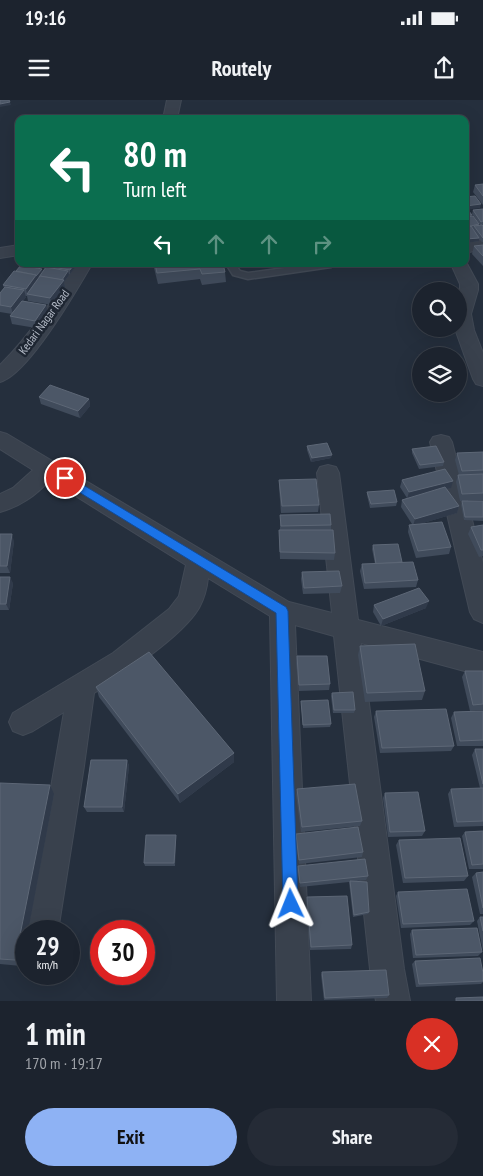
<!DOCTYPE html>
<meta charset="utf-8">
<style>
body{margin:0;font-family:"PT Sans Narrow",sans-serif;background:#252b36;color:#f1f3f6;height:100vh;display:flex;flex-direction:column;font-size:19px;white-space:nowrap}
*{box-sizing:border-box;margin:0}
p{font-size:16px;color:#a0a4aa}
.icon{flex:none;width:28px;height:28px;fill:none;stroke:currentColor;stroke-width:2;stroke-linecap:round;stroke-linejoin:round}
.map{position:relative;height:901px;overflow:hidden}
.details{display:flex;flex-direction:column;background:#1c232e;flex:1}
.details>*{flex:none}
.top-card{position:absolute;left:15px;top:15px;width:454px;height:152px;border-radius:10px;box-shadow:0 5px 20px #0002,0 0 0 1px #3a404a;background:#0b6e4f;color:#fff;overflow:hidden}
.buttons{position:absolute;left:412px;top:182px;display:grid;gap:10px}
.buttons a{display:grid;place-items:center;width:55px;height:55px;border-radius:50%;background:#1c232e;box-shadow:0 5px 20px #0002,0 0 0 1px #3a404a;font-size:25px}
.speed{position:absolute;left:15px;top:820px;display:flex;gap:10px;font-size:25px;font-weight:700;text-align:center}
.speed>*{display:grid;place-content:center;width:65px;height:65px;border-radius:50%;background:#1c232e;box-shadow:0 5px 20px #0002,0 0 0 1px #3a404a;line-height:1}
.speed small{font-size:12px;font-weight:400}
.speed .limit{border:8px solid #d22;background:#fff;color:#111}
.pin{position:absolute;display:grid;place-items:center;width:42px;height:42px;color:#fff;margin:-21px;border:2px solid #fff;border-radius:50%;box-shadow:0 1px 5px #0007}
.me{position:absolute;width:55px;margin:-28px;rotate:358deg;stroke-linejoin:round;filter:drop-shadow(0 0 4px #0008)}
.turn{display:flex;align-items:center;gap:18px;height:105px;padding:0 25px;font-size:22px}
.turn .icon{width:65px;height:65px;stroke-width:2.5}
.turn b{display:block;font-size:35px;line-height:42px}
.lanes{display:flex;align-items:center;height:48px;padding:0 25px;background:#0003;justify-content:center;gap:25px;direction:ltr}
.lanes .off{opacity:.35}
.round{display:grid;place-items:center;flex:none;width:52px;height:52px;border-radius:26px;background:#252b36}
.head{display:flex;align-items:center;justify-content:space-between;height:85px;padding:0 25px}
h1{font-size:30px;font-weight:700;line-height:38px}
.cta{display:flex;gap:10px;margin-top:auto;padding:10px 25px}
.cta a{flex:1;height:58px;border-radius:30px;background:#8eb2f4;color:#111;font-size:20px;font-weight:700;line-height:58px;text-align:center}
.cta a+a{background:#252b36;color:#f1f3f6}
.status{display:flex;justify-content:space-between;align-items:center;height:35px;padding:0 25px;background:#1c232e;direction:ltr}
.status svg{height:14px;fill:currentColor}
header{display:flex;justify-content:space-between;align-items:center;height:65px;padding:0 25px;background:#1c232e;font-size:22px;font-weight:700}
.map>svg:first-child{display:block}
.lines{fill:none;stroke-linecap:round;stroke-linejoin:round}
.lane-casing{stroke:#424a56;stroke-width:3}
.street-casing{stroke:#424a56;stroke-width:2}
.lane{fill:#39414d;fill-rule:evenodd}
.street{fill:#39414d;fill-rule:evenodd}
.wall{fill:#404b5b}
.shaded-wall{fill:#303a4a}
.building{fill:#4c5767;stroke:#5d6776}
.route{fill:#1a73e8;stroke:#114b97}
.labels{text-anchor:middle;stroke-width:5;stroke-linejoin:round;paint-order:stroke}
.far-street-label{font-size:12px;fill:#b5bcc8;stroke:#1e2632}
</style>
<div class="status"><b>19:16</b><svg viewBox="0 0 49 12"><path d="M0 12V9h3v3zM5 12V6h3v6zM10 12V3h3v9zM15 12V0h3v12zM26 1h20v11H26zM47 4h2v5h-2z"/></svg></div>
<header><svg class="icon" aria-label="menu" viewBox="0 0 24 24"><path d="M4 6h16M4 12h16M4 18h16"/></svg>Routely<svg class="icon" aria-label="share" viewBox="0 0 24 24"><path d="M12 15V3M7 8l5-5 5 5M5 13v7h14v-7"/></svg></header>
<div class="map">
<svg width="483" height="901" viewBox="0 0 483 901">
<rect width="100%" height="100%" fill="#252f3d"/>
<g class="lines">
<defs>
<polygon id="lane" points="226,164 235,164 240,171 248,173 314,164 336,164 331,167 248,179 233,175"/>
<g id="street">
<polygon points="167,0 181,0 177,19 163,19"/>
<polygon points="483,139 483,149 465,153 465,143"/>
<polygon points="19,145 19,155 0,158 0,148"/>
<polygon points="465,160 478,184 478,190 471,214 474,230 483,253 483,286 476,284 473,279 455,229 459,229 460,184 451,164 465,164"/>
<path d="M75,164H92C77,190 28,275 0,282V265C30,235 53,200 75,164Z"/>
<path d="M0,332L7,334L289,502L332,513L317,373L320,367L328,365L336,367L339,373L358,520L483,552V576L361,543L404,869L410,901H376L370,869L334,536L295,525L311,901H277L270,516L208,478C207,488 204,499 199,508C181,538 124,574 94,593L84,666L58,831L26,832L64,612L33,631L23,635L13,631L9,622L13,613L113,553L169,509L179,496L186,465L50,380C35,396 21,406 0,412V394L13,388L33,370L0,349Z"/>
<polygon points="441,335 449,337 452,342 483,463 483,523 474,519 470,512 430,342 433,337"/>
</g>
</defs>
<use href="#lane" class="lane-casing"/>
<use href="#street" class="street-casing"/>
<use href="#lane" class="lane"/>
<use href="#street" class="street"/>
</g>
<g class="wall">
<polygon points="483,84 483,105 473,92 475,85"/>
<polygon points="483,109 483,142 482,142 479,139 479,141 466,143 465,110 472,115 471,116 479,124 479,126 483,126 483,125 480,125 472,114 473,110"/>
<polygon points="483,145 483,166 472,154 474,146"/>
<polygon points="48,164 77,164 77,165 70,174 69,174 69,175 64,182 65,187 52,205 28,201 27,196 25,196 26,197 23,201 48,213 36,228 12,224 10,216 12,214 0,212 0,193 4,188 3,185 43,172 47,167 46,166"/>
<polygon points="153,164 223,164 225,172 226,182 202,185 200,179 158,184"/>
<polygon points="39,297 89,299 90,306 80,318 41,304"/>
<polygon points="307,346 331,358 311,362 307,350"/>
<polygon points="412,349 444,362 443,366 419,369 412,353"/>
<polygon points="483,352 483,400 460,401 456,382 458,375 459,375 455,360 457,353"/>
<polygon points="279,380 319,405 318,412 281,413 279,387"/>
<polygon points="402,380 451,388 447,389 459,406 457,413 423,423 451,447 449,454 416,458 408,432 409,425 412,424 401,407 402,400 407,398 400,387"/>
<polygon points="367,392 397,402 396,406 370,408 367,395"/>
<polygon points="462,401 483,401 483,421 464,420 461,405"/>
<polygon points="280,415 331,425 331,430 335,453 334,460 280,459 279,437 280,430"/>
<polygon points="483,425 483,456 479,457 468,434 471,427"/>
<polygon points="0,434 14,441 10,473 0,473"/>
<polygon points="373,445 402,462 418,480 416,487 364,489 360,471 362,464 375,464 372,449"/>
<polygon points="302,472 342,486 340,493 303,494 301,479"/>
<polygon points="0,477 13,483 9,510 0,510"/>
<polygon points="374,505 426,508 381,526 373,512"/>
<polygon points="360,546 425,591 422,600 365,602 358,555"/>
<polygon points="297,556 330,584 329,590 299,591 296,563"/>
<polygon points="465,571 483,571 483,610 470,611 462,577"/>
<polygon points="96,587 234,653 234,662 180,703 99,597"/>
<polygon points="332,593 355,610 354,613 333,613 331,596"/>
<polygon points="301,601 331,624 330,627 303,628"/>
<polygon points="376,611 454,646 451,651 380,653 374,617"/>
<polygon points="483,611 483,646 457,646 451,618 454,612"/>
<polygon points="475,649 483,649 483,726 454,727 448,694 451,689 480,688 472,655"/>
<polygon points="127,660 129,666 124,712 87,712 84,707"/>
<polygon points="0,683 54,694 21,866 0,864"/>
<polygon points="297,689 362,721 360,726 301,732 296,695"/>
<polygon points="385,693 425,731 422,736 388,737 383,698"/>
<polygon points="483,731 483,769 469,769 462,736 465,732"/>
<polygon points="296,734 363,752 362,757 299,764 295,739"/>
<polygon points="176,738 175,766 145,766 144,763"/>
<polygon points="399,740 468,776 464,781 403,783 396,745"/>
<polygon points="298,766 368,776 366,780 357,781 369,812 368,814 353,817 349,782 300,787 297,770"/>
<polygon points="483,772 483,814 480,814 472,777 476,773"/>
<polygon points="398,792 474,821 470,825 401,828 396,796"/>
<polygon points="307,797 352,845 351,849 310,850 306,801"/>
<polygon points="480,817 483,817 483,851 477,821"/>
<polygon points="412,830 482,852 478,856 413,858 410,834"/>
<polygon points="415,861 483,873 483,882 481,884 416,887 412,864"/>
<polygon points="322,872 389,895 387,898 324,900 321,875"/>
</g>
<g class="shaded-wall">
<polygon points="10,2 11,5 0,7 0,4"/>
<polygon points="481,104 480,108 465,110 466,106"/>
<polygon points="479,138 479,141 466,143 466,139"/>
<polygon points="74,164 77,164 77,165 70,174 70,170"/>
<polygon points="42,169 43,172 27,194 26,189"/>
<polygon points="68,171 69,175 64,182 65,187 52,205 50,198"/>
<polygon points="24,190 26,197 13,214 11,207"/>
<polygon points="46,205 48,213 36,228 35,221"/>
<polygon points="89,299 90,306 80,318 78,311"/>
<polygon points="332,355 331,358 311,362 312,358"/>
<polygon points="453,381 451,388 407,399 409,392"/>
<polygon points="459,406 457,413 413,426 415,419"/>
<polygon points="12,434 14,441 10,473 7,466"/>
<polygon points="10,477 13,483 9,510 6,504"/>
<polygon points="429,501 426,508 381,526 383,519"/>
<polygon points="234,653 234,662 180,703 178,694"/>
<polygon points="127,660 129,666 124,712 122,707"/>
<polygon points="50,685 54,694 28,831 26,831 26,838 21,866 15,860"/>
</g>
<g class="building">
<polygon points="0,0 9,0 10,2 0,4"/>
<polygon points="483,84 483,96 475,85"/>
<polygon points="475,96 481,104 466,106 465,97"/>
<polygon points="483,109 483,121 481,122 473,110"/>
<polygon points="465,110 468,110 472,115 465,115"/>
<polygon points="473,116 479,124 467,127 471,126 479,138 466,139 465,137 465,117"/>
<polygon points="482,125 483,126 483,138 474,126"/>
<polygon points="483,145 483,156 474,146"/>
<polygon points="48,164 74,164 70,170 46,166"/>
<polygon points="155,164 223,164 225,172 202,174 200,169 157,173"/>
<polygon points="21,165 42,169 36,176 36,175 16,171"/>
<polygon points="46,167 68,171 62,180 40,176 39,177"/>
<polygon points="14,171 36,175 26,189 3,185"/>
<polygon points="40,176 64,180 50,198 27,194"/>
<polygon points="5,187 24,190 11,207 0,205 0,193"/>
<polygon points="22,201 46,205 35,221 10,216"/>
<polygon points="50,285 89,299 78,311 39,297"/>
<polygon points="327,343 332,355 312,358 307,346"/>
<polygon points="436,346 444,362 420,365 412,349"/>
<polygon points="483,352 483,370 462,371 457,353"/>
<polygon points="445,369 453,381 409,392 402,380"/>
<polygon points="483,374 483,393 462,394 458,375"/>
<polygon points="316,379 319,405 282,406 279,380"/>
<polygon points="445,387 459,406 415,419 402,400"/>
<polygon points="394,390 397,402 371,404 367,392"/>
<polygon points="462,401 483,401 483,417 465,417"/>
<polygon points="330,414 331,425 281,426 280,415"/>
<polygon points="442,422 451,447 418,451 409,425"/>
<polygon points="483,425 483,450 481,450 471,427"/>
<polygon points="279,430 333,430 335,453 280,452"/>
<polygon points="0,434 12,434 7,466 0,466"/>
<polygon points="398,444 402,462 376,464 373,445"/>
<polygon points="413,462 418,480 365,483 362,464"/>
<polygon points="339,471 342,486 304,488 302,472"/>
<polygon points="0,477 10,477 6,504 0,504"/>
<polygon points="419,488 429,501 383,519 374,505"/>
<polygon points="415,544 425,591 367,593 360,546"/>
<polygon points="149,552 234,653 178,694 96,587"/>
<polygon points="297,556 327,556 330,584 299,585"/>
<polygon points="465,571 483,571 483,604 473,605"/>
<polygon points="353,592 355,610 334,610 332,593"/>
<polygon points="328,600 331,624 303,625 301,601"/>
<polygon points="446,609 454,646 382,648 376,611"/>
<polygon points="483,611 483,640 460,641 454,612"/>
<polygon points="475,649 483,649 483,684"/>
<polygon points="91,660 127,660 122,707 84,707"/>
<polygon points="0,683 50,685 15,860 0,859"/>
<polygon points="355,684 362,721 302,727 297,689"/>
<polygon points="483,688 483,721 457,722 451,689"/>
<polygon points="418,692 425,731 390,732 385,693"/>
<polygon points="358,727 363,752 299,760 296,734"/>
<polygon points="483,731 483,764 472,765 465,732"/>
<polygon points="146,735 176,735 174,763 144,763"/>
<polygon points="460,738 468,776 405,778 399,740"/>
<polygon points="365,759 368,776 300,783 298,766"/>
<polygon points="483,772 483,808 476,773"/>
<polygon points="350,781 367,782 369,812 354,815"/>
<polygon points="467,789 474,821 403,824 398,792"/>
<polygon points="347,796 352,845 311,847 307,797"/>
<polygon points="480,817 483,817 483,831"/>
<polygon points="477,828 482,852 416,855 412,830"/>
<polygon points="480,858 483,873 483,881 419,884 415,861"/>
<polygon points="386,870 389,895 325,898 322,872"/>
<polygon points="483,897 483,901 456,901 456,898"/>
</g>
<polygon class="route" points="65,374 286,507 288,511 298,804 296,809 291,811 285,809 283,804 276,513 61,381 59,378 61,376"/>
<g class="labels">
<g class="far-street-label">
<text transform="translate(44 222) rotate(-54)" y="4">Kedari Nagar Road</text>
</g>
</g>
</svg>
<div class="buttons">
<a><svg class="icon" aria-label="search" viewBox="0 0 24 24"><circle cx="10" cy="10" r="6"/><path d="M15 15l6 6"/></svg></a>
<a><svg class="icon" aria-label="layers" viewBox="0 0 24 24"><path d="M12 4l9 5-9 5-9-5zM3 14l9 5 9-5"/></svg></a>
</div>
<div class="speed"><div>29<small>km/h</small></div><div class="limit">30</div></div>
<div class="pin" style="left:65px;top:378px;background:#d93025"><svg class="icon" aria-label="arrive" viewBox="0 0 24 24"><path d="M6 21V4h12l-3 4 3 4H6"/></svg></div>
<svg class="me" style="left:291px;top:804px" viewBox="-20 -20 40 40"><path d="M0-17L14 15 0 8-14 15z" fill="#1a73e8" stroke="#fff" stroke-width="4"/></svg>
<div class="top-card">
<div class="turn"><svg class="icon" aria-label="left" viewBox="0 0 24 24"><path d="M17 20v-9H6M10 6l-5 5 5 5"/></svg><div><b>80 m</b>Turn left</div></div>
<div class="lanes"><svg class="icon" aria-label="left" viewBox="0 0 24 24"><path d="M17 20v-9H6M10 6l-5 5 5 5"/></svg><svg class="icon off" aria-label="ahead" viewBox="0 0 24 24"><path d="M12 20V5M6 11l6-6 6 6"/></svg><svg class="icon off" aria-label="ahead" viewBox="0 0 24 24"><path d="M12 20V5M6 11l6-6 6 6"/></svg><svg class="icon off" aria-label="right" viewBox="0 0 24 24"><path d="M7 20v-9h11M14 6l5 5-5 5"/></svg></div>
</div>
</div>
<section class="details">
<div class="head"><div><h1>1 min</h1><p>170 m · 19:17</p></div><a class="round" style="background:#d93025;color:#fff"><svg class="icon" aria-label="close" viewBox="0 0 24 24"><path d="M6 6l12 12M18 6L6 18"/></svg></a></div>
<div class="cta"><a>Exit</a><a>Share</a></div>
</section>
